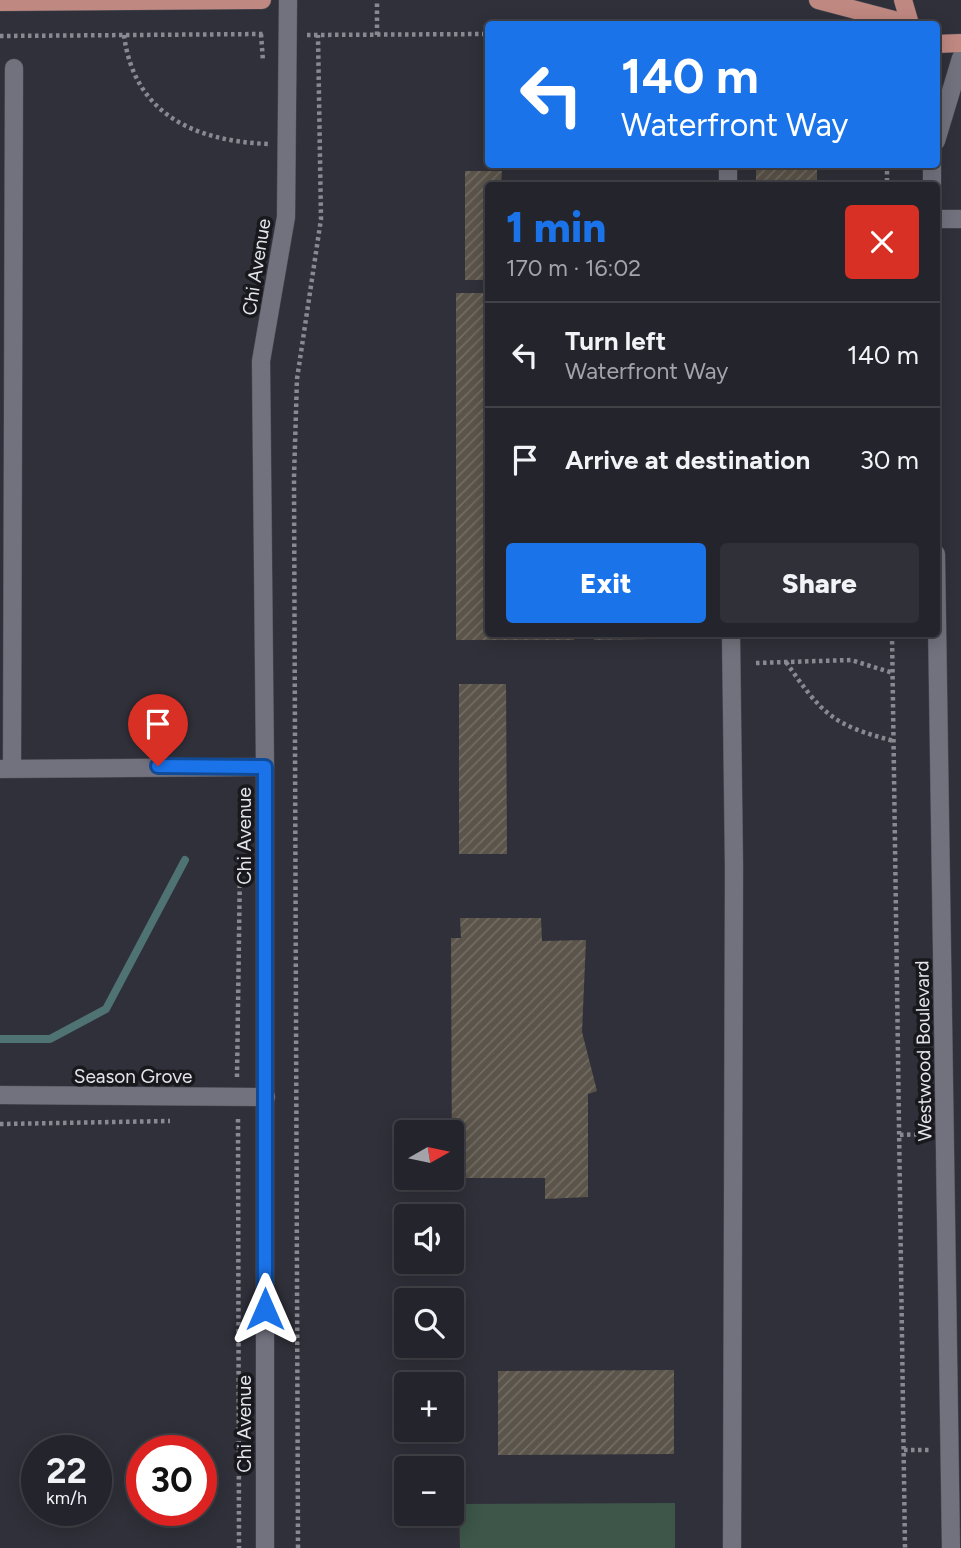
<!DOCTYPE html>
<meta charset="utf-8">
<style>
body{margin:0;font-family:Figtree,sans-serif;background:#303038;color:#f1f3f6;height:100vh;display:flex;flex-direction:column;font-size:26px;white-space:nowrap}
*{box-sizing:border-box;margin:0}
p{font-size:23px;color:#a3a4a9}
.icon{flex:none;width:38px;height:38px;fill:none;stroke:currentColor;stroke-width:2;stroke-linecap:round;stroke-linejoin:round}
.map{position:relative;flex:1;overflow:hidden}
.drawer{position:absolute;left:485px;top:182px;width:455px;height:455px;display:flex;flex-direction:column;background:#24242c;border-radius:7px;box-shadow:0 4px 18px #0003,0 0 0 2px #414148}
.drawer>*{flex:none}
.guide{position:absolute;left:485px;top:21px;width:455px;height:147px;border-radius:7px;box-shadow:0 4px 18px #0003,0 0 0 2px #414148;background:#1a73e8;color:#fff;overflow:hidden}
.needle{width:46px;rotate:81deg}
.fabs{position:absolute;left:394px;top:1120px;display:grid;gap:14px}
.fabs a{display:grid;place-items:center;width:70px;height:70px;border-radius:7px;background:#24242c;box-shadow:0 4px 18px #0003,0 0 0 2px #414148;font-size:35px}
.speed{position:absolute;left:21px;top:1435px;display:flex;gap:14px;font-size:35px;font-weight:700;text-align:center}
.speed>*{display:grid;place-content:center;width:91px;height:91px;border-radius:50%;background:#24242c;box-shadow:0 4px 18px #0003,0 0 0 2px #414148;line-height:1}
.speed small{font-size:18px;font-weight:400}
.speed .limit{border:10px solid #d22;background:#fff;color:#111}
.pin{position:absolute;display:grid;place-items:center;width:60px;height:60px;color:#fff;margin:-72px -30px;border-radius:50% 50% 50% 0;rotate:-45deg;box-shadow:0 0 7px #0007}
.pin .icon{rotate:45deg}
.me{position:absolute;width:77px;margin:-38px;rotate:0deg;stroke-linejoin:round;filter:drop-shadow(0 0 5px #0008)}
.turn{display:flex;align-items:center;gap:24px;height:147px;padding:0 21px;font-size:32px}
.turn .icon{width:91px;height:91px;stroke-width:2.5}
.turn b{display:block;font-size:49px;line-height:60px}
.round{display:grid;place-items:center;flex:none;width:74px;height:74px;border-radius:7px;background:#303038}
.head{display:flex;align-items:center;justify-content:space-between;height:119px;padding:0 21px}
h1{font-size:42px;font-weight:800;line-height:52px;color:#1a73e8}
.action{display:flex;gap:14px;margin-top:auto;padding:14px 21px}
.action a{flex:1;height:80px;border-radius:7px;background:#1a73e8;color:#fff;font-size:28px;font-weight:800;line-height:80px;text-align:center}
.action a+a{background:#303038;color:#f1f3f6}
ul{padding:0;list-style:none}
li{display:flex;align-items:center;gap:21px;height:105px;padding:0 21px;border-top:2px solid #414148}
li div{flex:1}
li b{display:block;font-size:26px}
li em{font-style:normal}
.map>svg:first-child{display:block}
.garden{fill:#3d5649}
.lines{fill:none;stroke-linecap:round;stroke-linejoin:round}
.stream{stroke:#4f7273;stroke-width:8}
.building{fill:url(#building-hatch)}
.minor-casing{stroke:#4d4d56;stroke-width:19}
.major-casing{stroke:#4d4d56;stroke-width:19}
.path{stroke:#898992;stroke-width:4.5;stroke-dasharray:3.5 3.5;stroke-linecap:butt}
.minor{stroke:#71727d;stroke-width:18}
.major{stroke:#bf8881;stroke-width:18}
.route-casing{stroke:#114b97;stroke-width:18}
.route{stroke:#1a73e8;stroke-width:12}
.labels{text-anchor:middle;stroke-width:7;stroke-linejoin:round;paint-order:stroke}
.street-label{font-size:19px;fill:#e4e4eb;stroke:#18181d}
</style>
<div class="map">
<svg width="961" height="1548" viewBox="0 0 961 1548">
<defs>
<pattern id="building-hatch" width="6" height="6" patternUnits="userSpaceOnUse" patternTransform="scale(1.75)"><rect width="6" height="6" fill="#5b544a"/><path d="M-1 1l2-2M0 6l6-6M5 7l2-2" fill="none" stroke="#726c64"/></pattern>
</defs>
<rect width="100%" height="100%" fill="#30303a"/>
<polygon class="garden" points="675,1503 675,1548 460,1548 459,1504"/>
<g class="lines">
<polyline class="stream" points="0,1039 50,1039 106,1009 185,860"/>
</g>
<g class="building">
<rect x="756" y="164" width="61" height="22"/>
<polygon points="465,171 502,171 501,186 488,186 488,280 465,280"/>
<polygon points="456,293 488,293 488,634 574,634 574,640 456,640"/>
<polygon points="594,634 711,634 711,638 594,640"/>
<polygon points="459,684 506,684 507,854 459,854"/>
<polygon points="460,918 541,918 542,941 586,940 582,1032 597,1091 588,1094 588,1197 545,1199 545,1178 452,1178 451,938 461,938"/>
<polygon points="674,1370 674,1454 498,1455 498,1371"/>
</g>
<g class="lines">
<defs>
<g id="minor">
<polyline points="936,141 961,58"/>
<polyline points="728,164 728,186"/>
<polyline points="932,164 932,186"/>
<polyline points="936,219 961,219"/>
<polyline points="936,554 951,1548"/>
<polyline points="731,634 734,867 732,1548"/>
<polyline points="12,768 14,68"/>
<polyline points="0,769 265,767"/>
<polyline points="0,1095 266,1097"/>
<polyline points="265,1548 265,767 261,361 286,217 288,0"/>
</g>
<g id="major">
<polyline points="818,0 909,24"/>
<polyline points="903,0 910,24"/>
<polyline points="0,2 262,0"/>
<polyline points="936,44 961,43"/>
</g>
</defs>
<use href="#minor" class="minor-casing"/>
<use href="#major" class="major-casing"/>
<g class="path">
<polyline points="261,34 263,61"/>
<path d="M124,35C134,114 194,141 268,144"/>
<polyline points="307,35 488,34"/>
<polyline points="377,35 377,0"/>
<polyline points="0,36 263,34"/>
<polyline points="887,164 887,186"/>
<polyline points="892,634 905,1548"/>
<path d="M786,662C822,714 832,725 894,741"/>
<polyline points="756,663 851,660 893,673"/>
<polyline points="237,1077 240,866"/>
<polyline points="238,1119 239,1548"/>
<polyline points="0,1124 170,1121"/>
<polyline points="900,1135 925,1134"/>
<polyline points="904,1450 929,1450"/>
<polyline points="298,1548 294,477 297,379 321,219 318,35"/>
</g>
<use href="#minor" class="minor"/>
<use href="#major" class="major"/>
</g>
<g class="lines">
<defs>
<polyline id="route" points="158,766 265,767 265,1309"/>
</defs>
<use href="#route" class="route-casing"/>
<use href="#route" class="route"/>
</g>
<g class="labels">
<g class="street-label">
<text transform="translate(256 267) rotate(-81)" y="7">Chi Avenue</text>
<text transform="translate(244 836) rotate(-90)" y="7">Chi Avenue</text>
<text transform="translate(923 1051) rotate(-91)" y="7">Westwood Boulevard</text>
<text x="133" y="1083">Season Grove</text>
<text transform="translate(244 1424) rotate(-90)" y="7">Chi Avenue</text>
</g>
</g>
</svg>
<div class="fabs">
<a><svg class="needle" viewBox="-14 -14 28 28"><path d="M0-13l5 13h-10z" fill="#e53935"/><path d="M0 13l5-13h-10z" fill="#a3a4a9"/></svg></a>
<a><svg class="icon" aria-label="sound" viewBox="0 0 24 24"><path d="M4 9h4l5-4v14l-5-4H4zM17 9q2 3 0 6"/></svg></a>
<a><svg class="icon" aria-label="search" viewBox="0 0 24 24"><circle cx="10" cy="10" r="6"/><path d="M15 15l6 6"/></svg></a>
<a>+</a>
<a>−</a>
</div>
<div class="speed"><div>22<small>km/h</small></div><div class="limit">30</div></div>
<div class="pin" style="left:158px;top:766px;background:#d93025"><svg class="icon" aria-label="arrive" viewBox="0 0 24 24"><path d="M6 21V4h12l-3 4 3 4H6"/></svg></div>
<svg class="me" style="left:265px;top:1309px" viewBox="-20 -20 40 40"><path d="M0-17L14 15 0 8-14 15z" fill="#1a73e8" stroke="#fff" stroke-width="4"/></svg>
<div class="guide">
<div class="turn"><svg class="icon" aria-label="left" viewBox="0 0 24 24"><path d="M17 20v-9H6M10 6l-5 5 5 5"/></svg><div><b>140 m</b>Waterfront Way</div></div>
</div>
<section class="drawer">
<div class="head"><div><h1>1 min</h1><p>170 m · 16:02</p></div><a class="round" style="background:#d93025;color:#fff"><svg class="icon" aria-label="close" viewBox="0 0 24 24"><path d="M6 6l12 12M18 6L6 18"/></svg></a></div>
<ul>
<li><svg class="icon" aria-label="left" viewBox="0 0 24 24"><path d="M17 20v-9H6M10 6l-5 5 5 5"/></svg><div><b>Turn left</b><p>Waterfront Way</p></div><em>140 m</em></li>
<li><svg class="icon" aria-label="arrive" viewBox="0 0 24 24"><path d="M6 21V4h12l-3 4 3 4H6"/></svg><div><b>Arrive at destination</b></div><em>30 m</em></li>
</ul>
<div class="action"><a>Exit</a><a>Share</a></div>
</section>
</div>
